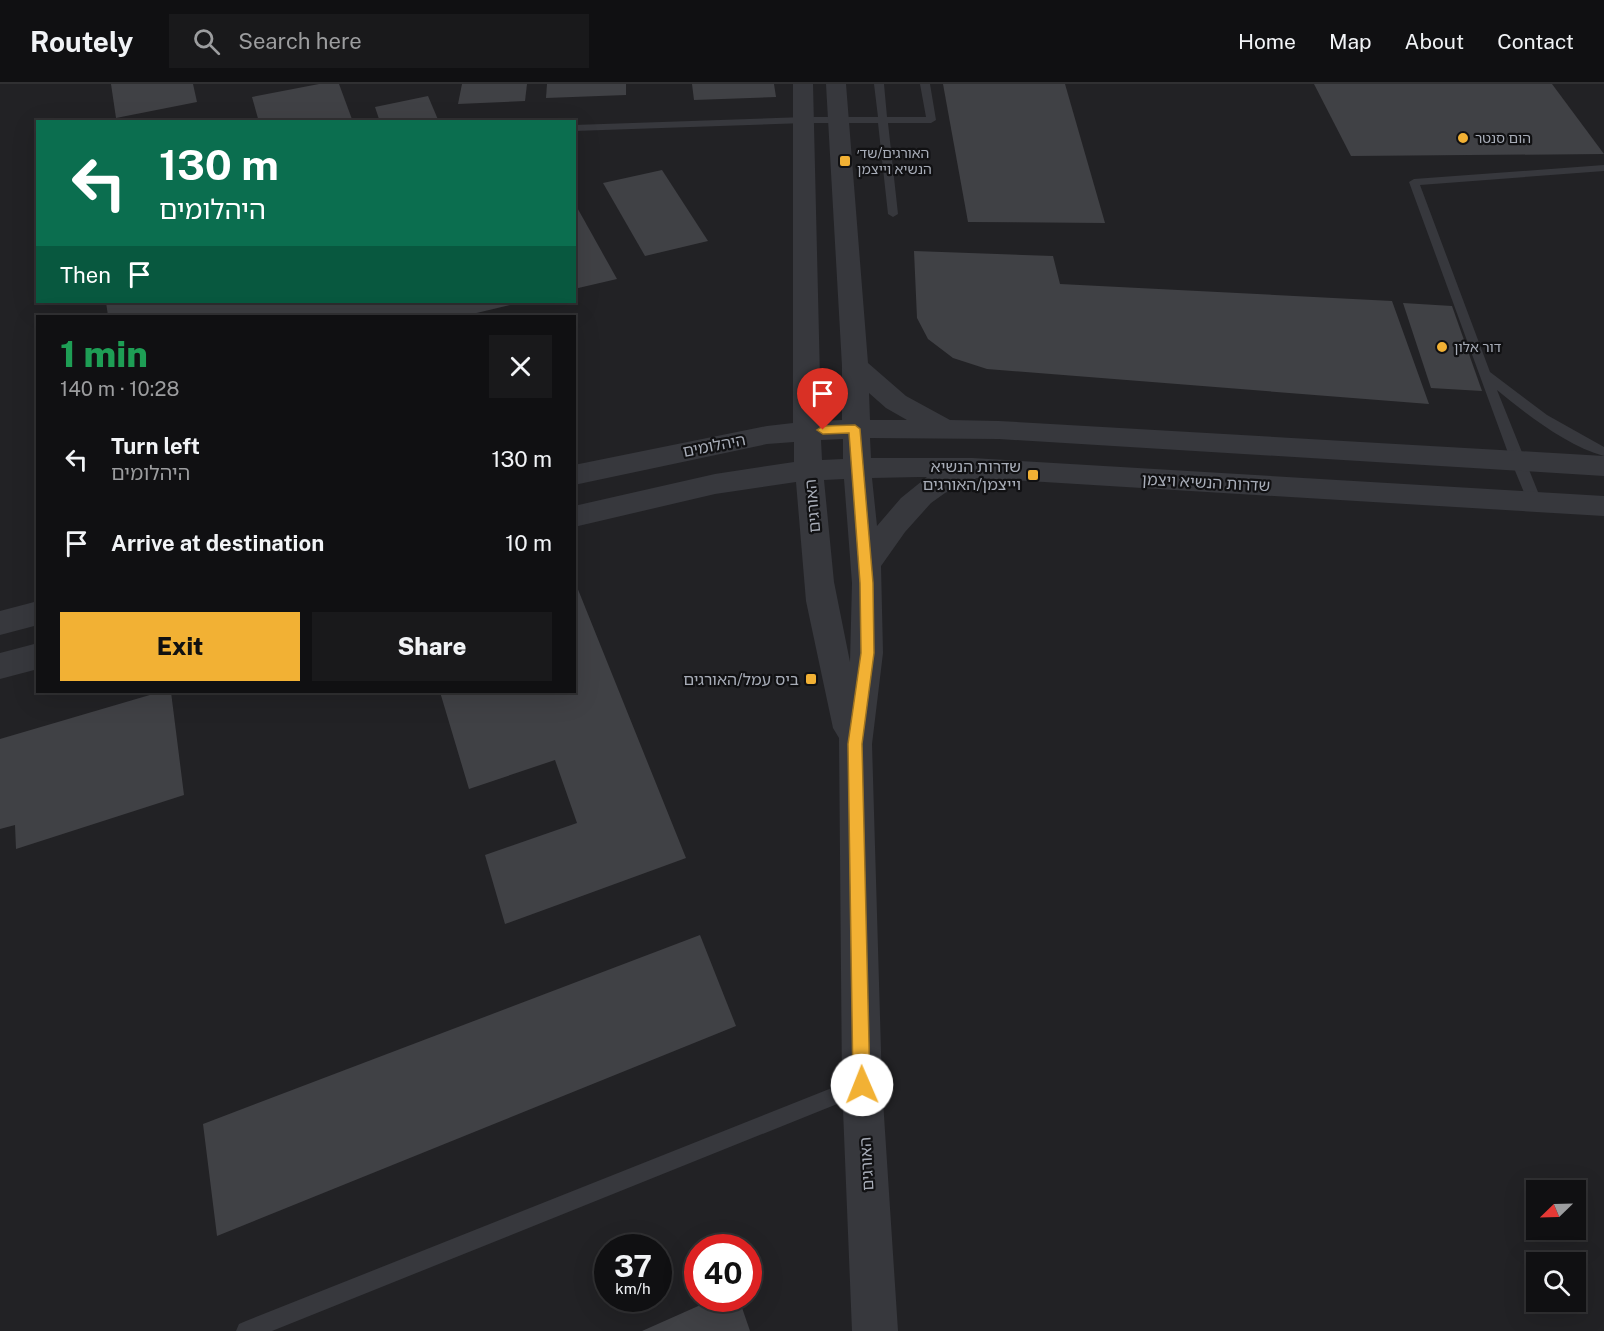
<!DOCTYPE html>
<meta charset="utf-8">
<style>
body{margin:0;font-family:"Public Sans","Noto Sans Hebrew",sans-serif;background:#19191b;color:#f1f3f6;height:100vh;display:flex;flex-direction:column;font-size:22px;white-space:nowrap}
*{box-sizing:border-box;margin:0}
p{font-size:20px;color:#9c9d9f}
.icon{flex:none;width:33px;height:33px;fill:none;stroke:currentColor;stroke-width:2;stroke-linecap:round;stroke-linejoin:round}
.map{position:relative;flex:1;overflow:hidden}
.panel{position:absolute;left:36px;top:231px;width:540px;height:378px;display:flex;flex-direction:column;background:#101012;border-radius:0px;box-shadow:0 6px 24px #0002,0 0 0 2px #303032}
.panel>*{flex:none}
.guide{position:absolute;left:36px;top:36px;width:540px;height:183px;border-radius:0px;box-shadow:0 6px 24px #0002,0 0 0 2px #303032;background:#0b6e4f;color:#fff;overflow:hidden}
.needle{width:39px;rotate:247deg}
.fabs{position:absolute;left:1526px;top:1096px;display:grid;gap:12px}
.fabs a{display:grid;place-items:center;width:60px;height:60px;border-radius:0px;background:#101012;box-shadow:0 6px 24px #0002,0 0 0 2px #303032;font-size:30px}
.speed{position:absolute;left:594px;top:1150px;display:flex;gap:12px;font-size:30px;font-weight:700;text-align:center}
.speed>*{display:grid;place-content:center;width:78px;height:78px;border-radius:50%;background:#101012;box-shadow:0 6px 24px #0002,0 0 0 2px #303032;line-height:1}
.speed small{font-size:15px;font-weight:400}
.speed .limit{border:9px solid #d22;background:#fff;color:#111}
.pin{position:absolute;display:grid;place-items:center;width:51px;height:51px;color:#fff;margin:-62px -26px;border-radius:50% 50% 50% 0;rotate:-45deg;box-shadow:0 0 6px #0007}
.pin .icon{rotate:45deg}
.me{position:absolute;width:66px;margin:-33px;rotate:359deg;stroke-linejoin:round;filter:drop-shadow(0 0 4px #0008)}
.turn{display:flex;align-items:center;gap:21px;height:126px;padding:0 24px;font-size:27px}
.turn .icon{width:78px;height:78px;stroke-width:2.5}
.turn b{display:block;font-size:42px;line-height:51px}
.then{display:flex;align-items:center;height:57px;padding:0 24px;background:#0003;gap:12px;font-size:22px}
.round{display:grid;place-items:center;flex:none;width:63px;height:63px;border-radius:0px;background:#19191b}
.headline{display:flex;align-items:center;justify-content:space-between;height:102px;padding:0 24px}
h1{font-size:36px;font-weight:800;line-height:45px;color:#1e9e55}
.primary-button{display:flex;gap:12px;margin-top:auto;padding:12px 24px}
.primary-button a{flex:1;height:69px;border-radius:0px;background:#f2b134;color:#111;font-size:24px;font-weight:800;line-height:69px;text-align:center}
.primary-button a+a{background:#19191b;color:#f1f3f6}
ul{padding:0;list-style:none}
li{display:flex;align-items:center;gap:18px;height:84px;padding:0 24px}
li div{flex:1}
li b{display:block;font-size:22px}
li em{font-style:normal}
header{display:flex;align-items:center;gap:36px;box-sizing:border-box;height:84px;padding:0 30px;background:#101012;border-bottom:2px solid #303032}
header strong{font-size:28px}
nav{display:flex;gap:33px;margin-inline-start:auto;font-size:21px}
.search{width:420px;height:54px;background:#19191b;display:flex;align-items:center;gap:15px;box-sizing:border-box;padding:0 21px;border-radius:0px;color:#9c9d9f;font-size:22px}
.map>svg:first-child{display:block}
.built{fill:#222225;fill-rule:evenodd}
.building{fill:#404145}
.lines{fill:none;stroke-linecap:round;stroke-linejoin:round}
.service{fill:#37383d;fill-rule:evenodd}
.tertiary{fill:#37383d;fill-rule:evenodd}
.route{fill:#f2b134;stroke:#9d7322;stroke-width:1.5}
.poi-dot{fill:#f2b134;stroke:#111113;stroke-width:2}
.labels{text-anchor:middle;stroke-width:4.5;stroke-linejoin:round;paint-order:stroke}
.far-poi-label{font-size:14px;fill:#a8adb8;stroke:#111113;text-anchor:start}
.street-label{font-size:16px;fill:#a8adb8;stroke:#111113}
.poi-label{font-size:16px;fill:#a8adb8;stroke:#111113;text-anchor:end}
</style>
<header>
<strong>Routely</strong>
<div class="search"><svg class="icon" aria-label="search" viewBox="0 0 24 24"><circle cx="10" cy="10" r="6"/><path d="M15 15l6 6"/></svg>Search here</div>
<nav><a>Home</a><a>Map</a><a>About</a><a>Contact</a></nav>
</header>
<div class="map">
<svg width="1604" height="1247" viewBox="0 0 1604 1247">
<rect width="100%" height="100%" fill="#161618"/>
<path class="built" d="M0,0H1604V1247H0ZM38,38H574V218H38ZM38,232H574V608H38ZM1536,1107H1575V1146H1536ZM608,1164H658V1215H608ZM698,1164H748V1215H698ZM1536,1179H1575V1218H1536Z"/>
<g class="building">
<polygon points="111,0 193,0 197,18 116,34"/>
<polygon points="319,0 339,0 353,38 259,38 252,13"/>
<polygon points="462,0 527,0 525,17 458,20"/>
<polygon points="547,0 626,0 626,11 546,14"/>
<polygon points="692,0 774,0 776,13 694,16"/>
<polygon points="943,0 1065,0 1105,139 968,138"/>
<polygon points="1314,0 1552,0 1604,70 1351,72"/>
<polygon points="428,12 439,38 380,38 375,23"/>
<polygon points="662,86 708,157 645,172 603,99"/>
<polygon points="574,118 617,195 574,205"/>
<polygon points="914,167 1053,172 1060,200 1392,217 1429,320 987,285 953,274 928,255 917,234"/>
<polygon points="106,218 522,218 464,232 108,232"/>
<polygon points="1403,219 1452,222 1482,307 1431,304"/>
<polygon points="575,498 686,774 505,840 485,771 577,739 555,676 469,705 440,608 574,608"/>
<polygon points="160,608 171,608 184,711 16,765 15,741 0,745 0,655"/>
<polygon points="700,851 736,942 217,1152 203,1040"/>
<polygon points="714,1215 739,1215 750,1247 642,1247"/>
</g>
<g class="lines">
<g class="service">
<polygon points="874,0 884,0 887,33 926,33 920,0 930,0 936,36 931,39 888,39 898,130 893,133 888,130 878,39 805,39 574,47 574,41 805,33 878,33"/>
<path d="M1604,81V87L1420,101L1490,288L1547,331L1604,363V372C1567,362 1526,330 1497,306L1542,418L1535,423L1528,418L1511,377L1409,98L1414,95Z"/>
<polygon points="862,992 869,994 871,1001 869,1008 862,1010 272,1247 236,1247 239,1240 246,1237"/>
</g>
<g class="tertiary">
<path d="M793,0H813L821,337L842,336V282L826,0H846L868,279L906,312L950,336L999,337L1604,372V392L999,355L870,354L871,374H972L1604,412V432L977,394L945,409L931,419L905,448L881,482L883,569L872,660L882,1001L898,1247H852L842,1001L839,654L833,644L806,517L796,398L715,410L574,443V422L715,390L794,378V358L767,360L574,401V381L767,342L793,339ZM869,309L886,324L907,336H870ZM843,355V375L822,376L821,356ZM919,393H927L901,414L877,442L872,394ZM844,395L852,499L850,578L834,498L824,396Z"/>
<polygon points="38,517 38,541 0,551 0,527"/>
<polygon points="38,559 38,585 0,595 0,569"/>
</g>
</g>
<polygon class="route" points="855,341 860,345 873,499 874,569 862,660 870,1001 868,1007 862,1009 856,1007 853,1001 848,660 861,569 860,499 849,349 823,350 817,346 823,342"/>
<g class="poi-dot">
<circle cx="1463" cy="54" r="6"/>
<rect x="839" y="71" width="12" height="12" rx="3"/>
<circle cx="1442" cy="263" r="6"/>
<rect x="1027" y="385" width="12" height="12" rx="3"/>
<rect x="805" y="589" width="12" height="12" rx="3"/>
</g>
<g class="labels">
<g class="far-poi-label">
<text x="1475" y="59">הום סנטר</text>
<text x="857" y="74">האורגים/שד׳<tspan x="857" dy="16">הנשיא וייצמן</tspan></text>
<text x="1454" y="268">דור אלון</text>
</g>
<g class="street-label">
<text transform="translate(714 361) rotate(-11)" y="6">היהלומים</text>
<text transform="translate(1206 398) rotate(3)" y="6">שדרות הנשיא ויצמן</text>
<text transform="translate(812 422) rotate(-95)" y="6">האורגים</text>
<text transform="translate(866 1080) rotate(-93)" y="6">האורגים</text>
</g>
<g class="poi-label">
<text x="1021" y="388">שדרות הנשיא<tspan x="1021" dy="18">וייצמן/האורגים</tspan></text>
<text x="799" y="601">ביס עמל/האורגים</text>
</g>
</g>
</svg>
<div class="fabs">
<a><svg class="needle" viewBox="-14 -14 28 28"><path d="M0-13l5 13h-10z" fill="#e53935"/><path d="M0 13l5-13h-10z" fill="#9c9d9f"/></svg></a>
<a><svg class="icon" aria-label="search" viewBox="0 0 24 24"><circle cx="10" cy="10" r="6"/><path d="M15 15l6 6"/></svg></a>
</div>
<div class="speed"><div>37<small>km/h</small></div><div class="limit">40</div></div>
<div class="pin" style="left:823px;top:346px;background:#d93025"><svg class="icon" aria-label="arrive" viewBox="0 0 24 24"><path d="M6 21V4h12l-3 4 3 4H6"/></svg></div>
<svg class="me" style="left:862px;top:1001px" viewBox="-20 -20 40 40"><circle r="19" fill="#fff"/><path d="M0-13L10 11 0 6-10 11z" fill="#f2b134"/></svg>
<div class="guide">
<div class="turn"><svg class="icon" aria-label="left" viewBox="0 0 24 24"><path d="M17 20v-9H6M10 6l-5 5 5 5"/></svg><div><b>130 m</b>היהלומים</div></div>
<div class="then">Then<svg class="icon" aria-label="arrive" viewBox="0 0 24 24"><path d="M6 21V4h12l-3 4 3 4H6"/></svg></div>
</div>
<section class="panel">
<div class="headline"><div><h1>1 min</h1><p>140 m · 10:28</p></div><a class="round"><svg class="icon" aria-label="close" viewBox="0 0 24 24"><path d="M6 6l12 12M18 6L6 18"/></svg></a></div>
<ul>
<li><svg class="icon" aria-label="left" viewBox="0 0 24 24"><path d="M17 20v-9H6M10 6l-5 5 5 5"/></svg><div><b>Turn left</b><p>היהלומים</p></div><em>130 m</em></li>
<li><svg class="icon" aria-label="arrive" viewBox="0 0 24 24"><path d="M6 21V4h12l-3 4 3 4H6"/></svg><div><b>Arrive at destination</b></div><em>10 m</em></li>
</ul>
<div class="primary-button"><a>Exit</a><a>Share</a></div>
</section>
</div>
